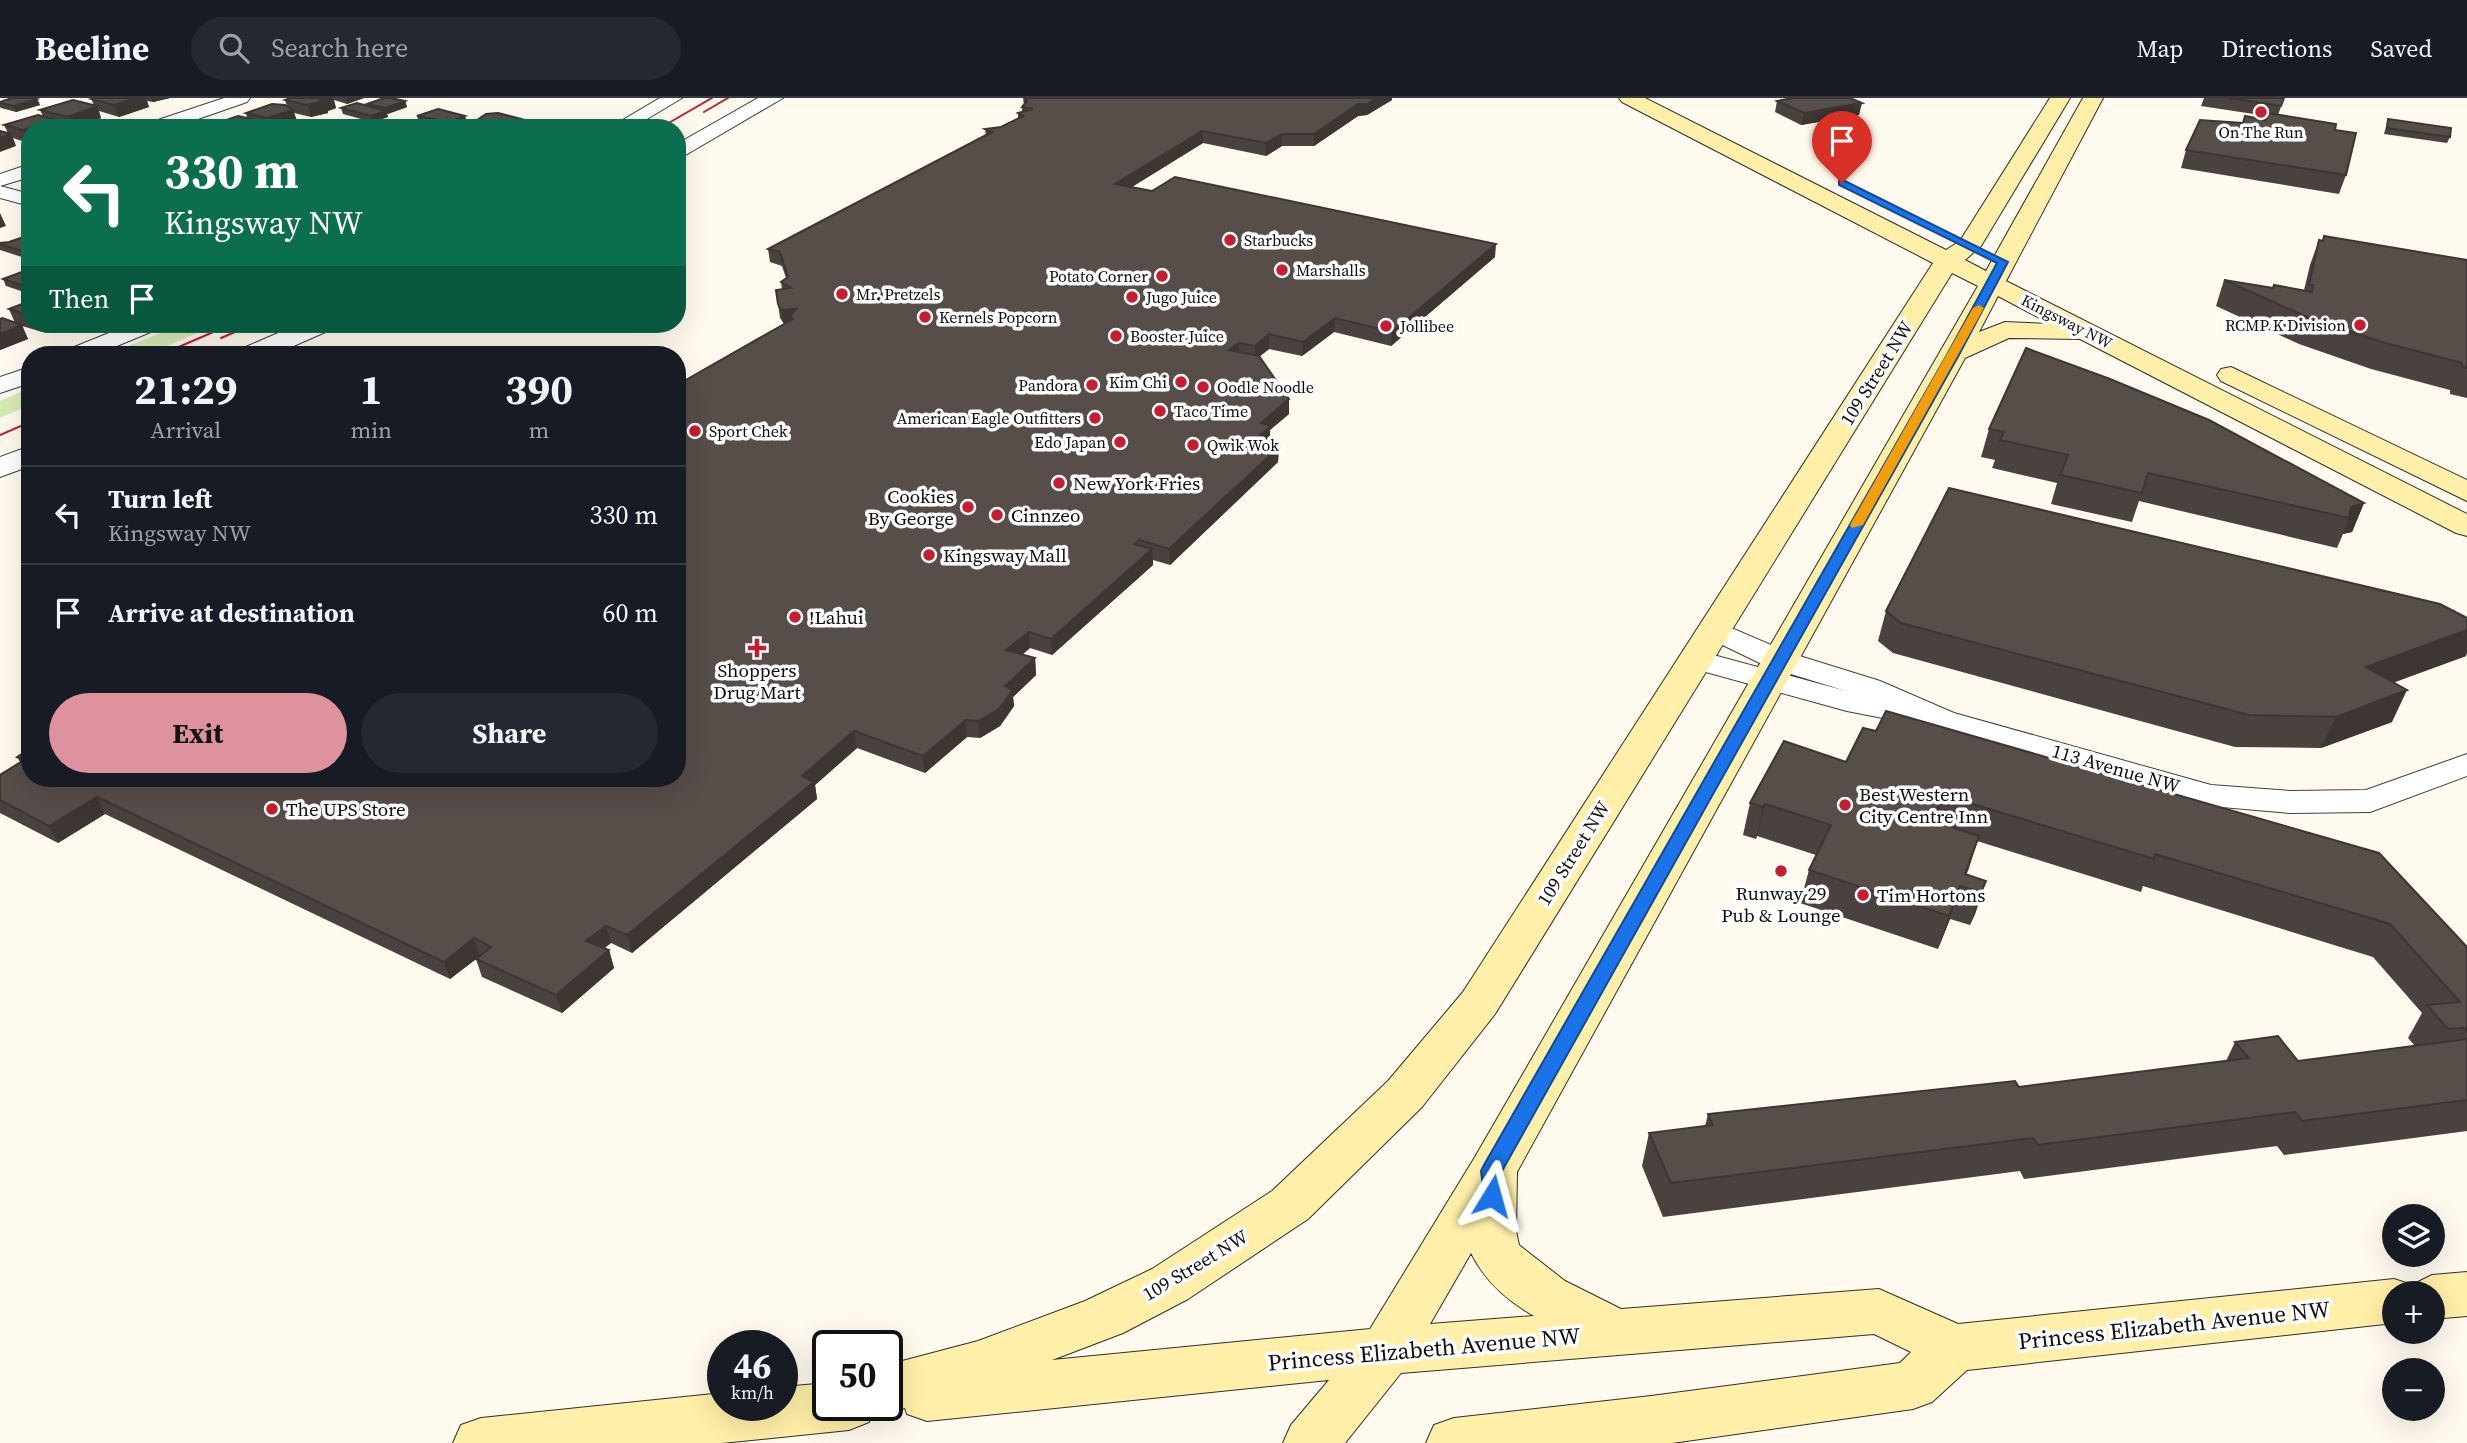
<!DOCTYPE html>
<meta charset="utf-8">
<style>
body{margin:0;font-family:"Source Serif 4",serif;background:#242831;color:#f1f3f6;height:100vh;display:flex;flex-direction:column;font-size:26px;white-space:nowrap}
*{box-sizing:border-box;margin:0}
p{font-size:23px;color:#9ea1a6}
.icon{flex:none;width:38px;height:38px;fill:none;stroke:currentColor;stroke-width:2;stroke-linecap:round;stroke-linejoin:round}
.map{position:relative;flex:1;overflow:hidden}
.side{position:absolute;left:21px;top:248px;width:665px;height:441px;display:flex;flex-direction:column;background:#171b24;border-radius:28px;box-shadow:0 7px 28px #0002}
.side>*{flex:none}
.guide{position:absolute;left:21px;top:21px;width:665px;height:214px;border-radius:28px;box-shadow:0 7px 28px #0002;background:#0b6e4f;color:#fff;overflow:hidden}
.tools{position:absolute;left:2382px;top:1106px;display:grid;gap:14px}
.tools a{display:grid;place-items:center;width:63px;height:63px;border-radius:50%;background:#171b24;box-shadow:0 7px 28px #0002;font-size:35px}
.speed{position:absolute;left:707px;top:1232px;display:flex;gap:14px;font-size:35px;font-weight:700;text-align:center}
.speed>*{display:grid;place-content:center;width:91px;height:91px;border-radius:50%;background:#171b24;box-shadow:0 7px 28px #0002;line-height:1}
.speed small{font-size:18px;font-weight:400}
.speed .limit{border:4px solid #111;border-radius:10px;background:#fff;color:#111}
.pin{position:absolute;display:grid;place-items:center;width:60px;height:60px;color:#fff;margin:-72px -30px;border-radius:50% 50% 50% 0;rotate:-45deg;box-shadow:0 0 7px #0007}
.pin .icon{rotate:45deg}
.me{position:absolute;width:77px;margin:-38px;rotate:8deg;stroke-linejoin:round;filter:drop-shadow(0 0 5px #0008)}
.turn{display:flex;align-items:center;gap:24px;height:147px;padding:0 28px;font-size:32px}
.turn .icon{width:91px;height:91px;stroke-width:2.5}
.turn b{display:block;font-size:49px;line-height:60px}
.then{display:flex;align-items:center;height:66px;padding:0 28px;background:#0003;gap:14px;font-size:26px}
.eta{display:flex;justify-content:space-evenly;align-items:center;height:119px;text-align:center}
.eta b{font-size:42px;font-weight:700;line-height:49px}
.action{display:flex;gap:14px;margin-top:auto;padding:14px 28px}
.action a{flex:1;height:80px;border-radius:42px;background:#de929d;color:#111;font-size:28px;font-weight:700;line-height:80px;text-align:center}
.action a+a{background:#242831;color:#f1f3f6}
ul{padding:0;list-style:none}
li{display:flex;align-items:center;gap:21px;height:98px;padding:0 28px;border-top:2px solid #363941}
li div{flex:1}
li b{display:block;font-size:26px}
li em{font-style:normal}
header{display:flex;align-items:center;gap:42px;box-sizing:border-box;height:98px;padding:0 35px;background:#171b24;border-bottom:2px solid #363941}
header strong{font-size:33px}
nav{display:flex;gap:38px;margin-inline-start:auto;font-size:24px}
.search{width:490px;height:63px;background:#242831;display:flex;align-items:center;gap:18px;box-sizing:border-box;padding:0 24px;border-radius:38px;color:#9ea1a6;font-size:26px}
.map>svg:first-child{display:block}
.green{fill:#d6ecb4}
.lines{fill:none;stroke-linecap:round;stroke-linejoin:round}
.minor-casing{stroke:#404040;stroke-width:2}
.tertiary-casing{stroke:#404040;stroke-width:2}
.secondary-casing{stroke:#2f2f2f;stroke-width:2}
.minor{fill:#fff;fill-rule:evenodd}
.tertiary{fill:#fff;fill-rule:evenodd}
.secondary{fill:#ffefa8;fill-rule:evenodd}
.tram{stroke:#c71c31;stroke-width:2}
.wall{fill:#4b423f}
.shaded-wall{fill:#3d3633}
.building{fill:#574d49;stroke:#3d3633;stroke-width:2}
.route{fill:#1a73e8;stroke:#114b97;stroke-width:2}
.slow{fill:#f59e0b}
.poi-dot{fill:#c71c31;stroke:#fff;stroke-width:2.5}
.labels{text-anchor:middle;stroke-width:7;stroke-linejoin:round;paint-order:stroke}
.far-poi-label{font-size:16px;fill:#0d0d0d;stroke:#fff;text-anchor:start}
.far-street-label{font-size:16px;fill:#0d0d0d;stroke:#fff}
.street-label{font-size:19px;fill:#0d0d0d;stroke:#fff}
.poi-label{font-size:19px;fill:#0d0d0d;stroke:#fff;text-anchor:start}
.near-street-label{font-size:23px;fill:#0d0d0d;stroke:#fff}
</style>
<header>
<strong>Beeline</strong>
<div class="search"><svg class="icon" aria-label="search" viewBox="0 0 24 24"><circle cx="10" cy="10" r="6"/><path d="M15 15l6 6"/></svg>Search here</div>
<nav><a>Map</a><a>Directions</a><a>Saved</a></nav>
</header>
<div class="map">
<svg width="2467" height="1345" viewBox="0 0 2467 1345">
<rect width="100%" height="100%" fill="#fffaed"/>
<g class="green">
<polygon points="182,226 219,226 145,257 107,257"/>
<polygon points="30,290 30,307 0,320 0,303"/>
</g>
<g class="lines">
<defs>
<g id="minor">
<polygon points="224,0 250,0 247,4 172,30 144,30 146,26"/>
<polygon points="660,0 682,0 632,30 609,30"/>
<polygon points="30,66 30,79 0,88 0,76"/>
<polygon points="0,88 30,96 30,108 0,100"/>
<polygon points="131,226 161,226 158,231 95,257 63,257 67,252"/>
<polygon points="30,269 30,285 0,295 0,279"/>
<polygon points="1715,523 1790,555 1880,583 1954,615 2211,687 2290,693 2366,692 2467,656 2467,678 2370,714 2290,715 2210,708 1939,631 1847,613 1684,568 1680,561 1684,554 1695,552 1846,593 1768,569 1704,538 1700,532 1704,526"/>
</g>
<g id="tertiary">
<polygon points="758,0 783,0 677,62 677,46"/>
<polygon points="299,226 334,226 330,232 273,257 237,257 241,251"/>
<polygon points="30,348 30,368 0,379 0,359"/>
</g>
<g id="secondary">
<path d="M1619,0H1645L1946,152L1960,143L2050,0H2070L1981,148L1965,162L1986,173L2083,0H2103L2006,183L2467,416V438L2456,435L2080,241L2009,240L1965,260L1517,1074L1516,1133L1519,1147L1565,1183L1621,1211L1879,1191L1958,1226L2394,1181L2412,1187L2432,1177L2467,1174V1218L2432,1221V1195H2394V1225L1967,1272L1932,1304L1913,1311L1672,1345H1426L1434,1327L1454,1320L1651,1298L1900,1265L1911,1254L1874,1236L1401,1275L1345,1345H1283L1291,1327L1329,1282L927,1323L907,1316L905,1310L887,1315L875,1311L869,1324L849,1332L722,1345H453L461,1327L481,1320L723,1295V1307H782V1289L828,1285V1307H887V1267L978,1243L1085,1203L1152,1171L1272,1093L1388,983L1463,894L1933,165L1622,4ZM1952,175L1978,188L1475,1059L1370,1231L1052,1262L1123,1235L1188,1201L1308,1121L1422,1009L1495,916ZM1998,198L2051,226L2005,224L1979,234ZM1471,1155C1485,1183 1506,1202 1534,1218L1430,1226Z"/>
<polygon points="2231,269 2467,382 2467,403 2221,283 2217,277 2221,271"/>
</g>
</defs>
<use href="#minor" class="minor-casing"/>
<use href="#tertiary" class="tertiary-casing"/>
<use href="#secondary" class="secondary-casing"/>
<use href="#minor" class="minor"/>
<use href="#tertiary" class="tertiary"/>
<use href="#secondary" class="secondary"/>
<g class="tram">
<polyline points="704,14 728,0"/>
<polyline points="660,30 712,0"/>
<polyline points="221,240 254,226"/>
<polyline points="160,257 232,226"/>
<polyline points="0,337 30,324"/>
</g>
</g>
<g class="wall">
<polygon points="94,0 170,0 153,4 147,3 149,9 119,19 99,13 101,20 77,30 67,30 59,27 28,45 13,40 16,48 8,35 4,27 43,18 40,12 94,7 91,1"/>
<polygon points="290,0 364,0 347,6 334,2 336,10 328,13 328,15 311,19 294,15 297,23 279,30 247,20 246,15 287,8 285,2"/>
<polygon points="1023,0 1392,0 1392,2 1367,17 1358,18 1314,48 1282,48 1266,58 1203,45 1131,89 1495,159 1391,248 1334,234 1302,258 1269,251 1259,259 1289,301 1289,316 1270,332 1270,343 1267,346 1279,349 1278,364 1170,467 1153,462 1153,467 1052,557 1030,550 1022,557 1035,560 1036,577 1013,599 1014,608 1000,628 980,640 967,639 925,675 857,650 815,687 817,701 632,855 611,845 604,850 609,852 614,870 562,915 482,879 476,861 480,858 450,881 105,716 58,745 0,715 0,677 20,664 17,659 677,681 785,226 784,226 780,220 776,192 782,191 781,184 786,180 782,168 770,164 768,151 986,37 985,31 1001,29 1018,21 1018,15 1022,14 1022,9 1024,7"/>
<polygon points="2204,0 2284,0 2278,17 2335,32 2346,77 2339,96 2181,70 2186,52 2243,25 2266,22 2267,18 2201,8"/>
<polygon points="37,1 40,7 16,14 1,10 0,9 0,4"/>
<polygon points="405,3 407,9 387,16 388,19 372,24 343,16 341,10 368,8 367,6"/>
<polygon points="1777,3 1859,17 1801,27 1775,14"/>
<polygon points="417,18 467,24 453,30 406,30 419,24"/>
<polygon points="521,21 523,30 476,30 474,24"/>
<polygon points="2388,21 2450,39 2447,45 2384,36"/>
<polygon points="30,137 30,158 25,160 0,152 0,145 9,144"/>
<polygon points="2324,138 2467,162 2467,300 2450,296 2450,292 2371,271 2299,246 2216,208 2224,182 2272,190 2304,192 2310,167 2319,142 2322,143"/>
<polygon points="30,171 30,196 6,188 3,181"/>
<polygon points="30,203 30,226 70,226 46,235 22,228 28,241 0,252 0,221 15,225 9,211"/>
<polygon points="1989,331 2364,405 2352,434 2343,436 2337,450 2139,403 2132,424 2051,406 2057,385 1992,370 1995,362 1981,359"/>
<polygon points="1886,513 2466,558 2393,584 2392,624 2321,650 2235,649 1893,555 1878,543"/>
<polygon points="1863,630 2467,849 2467,1033 2284,1057 2277,1048 2024,1081 2020,1073 1663,1119 1642,1068 1649,1035 1705,1028 1708,1016 2019,989 2226,963 2235,944 2298,963 2415,948 2408,940 2422,915 2373,859 2143,788 2141,794 1977,743 1966,777 1986,783 1975,816 1970,827 1950,821 1938,851 1800,805 1809,772 1816,757 1757,738 1756,741 1743,737 1750,705 1846,664"/>
</g>
<g class="shaded-wall">
<polygon points="136,0 146,0 149,9 119,19 114,7"/>
<polygon points="151,0 170,0 153,4"/>
<polygon points="328,0 333,0 336,10 328,13 328,15 311,19 307,7"/>
<polygon points="346,0 364,0 347,6"/>
<polygon points="1377,0 1392,0 1392,2 1367,17 1358,18 1314,48 1314,36 1358,6"/>
<polygon points="37,1 40,7 16,14 14,8"/>
<polygon points="405,3 407,9 388,16 386,10"/>
<polygon points="1862,5 1859,17 1801,27 1804,15"/>
<polygon points="97,8 101,20 77,30 72,30 68,19"/>
<polygon points="293,12 297,23 279,30 257,30 269,26 267,20"/>
<polygon points="386,13 388,19 372,24 371,18"/>
<polygon points="465,18 467,24 451,30 450,24"/>
<polygon points="521,21 523,30 498,30"/>
<polygon points="56,22 59,30 32,30"/>
<polygon points="444,26 445,30 434,30"/>
<polygon points="30,30 30,44 28,45 23,32"/>
<polygon points="1202,33 1203,45 1116,99 1115,86"/>
<polygon points="11,36 16,48 0,54 0,40"/>
<polygon points="1282,36 1282,48 1266,58 1266,45"/>
<polygon points="0,115 6,128 0,130"/>
<polygon points="1496,146 1495,159 1391,248 1392,234"/>
<polygon points="30,150 30,158 25,160 22,153"/>
<polygon points="796,211 793,221 790,219 791,225 784,226 781,212"/>
<polygon points="1335,220 1334,234 1302,258 1303,244"/>
<polygon points="42,226 70,226 46,235"/>
<polygon points="22,227 28,241 0,252 0,236"/>
<polygon points="1269,236 1269,251 1255,262 1255,248"/>
<polygon points="1239,245 1239,259 1229,252"/>
<polygon points="1289,301 1289,316 1270,332 1270,343 1253,358 1253,343 1261,325"/>
<polygon points="1279,349 1278,364 1170,467 1169,451"/>
<polygon points="2364,405 2352,434 2343,436 2349,420 2351,409"/>
<polygon points="1152,451 1153,467 1052,557 1051,541"/>
<polygon points="2467,532 2467,555 2466,558 2352,600 2366,569"/>
<polygon points="1029,534 1030,550 1008,568 1006,552"/>
<polygon points="1035,560 1036,577 1013,599 1014,608 1000,628 980,640 978,623 1005,588"/>
<polygon points="2407,592 2392,624 2321,650 2336,619"/>
<polygon points="966,622 967,639 925,675 923,658"/>
<polygon points="854,633 857,650 815,687 817,701 632,855 627,837 802,678"/>
<polygon points="1943,697 1933,730 1932,723"/>
<polygon points="97,699 105,716 58,745 49,728"/>
<polygon points="1765,706 1757,738 1756,741 1763,709"/>
<polygon points="1979,738 1969,770 1962,788 1965,776"/>
<polygon points="1986,783 1975,816 1970,827 1981,794"/>
<polygon points="1960,788 1950,821 1938,851 1949,818"/>
<polygon points="606,828 611,845 591,861 586,843"/>
<polygon points="474,840 480,858 450,881 444,864"/>
<polygon points="609,852 614,870 562,915 556,897"/>
</g>
<g class="building">
<polygon points="12,0 34,0 37,1 14,8 0,5 0,4"/>
<polygon points="94,0 136,0 114,7 91,1"/>
<polygon points="290,0 328,0 321,2 325,3 307,7 285,2"/>
<polygon points="384,0 391,0 405,3 386,10 367,6"/>
<polygon points="1025,0 1377,0 1367,6 1358,6 1314,36 1282,36 1266,45 1202,33 1115,86 1152,93 1175,79 1496,146 1392,234 1335,220 1303,244 1269,236 1255,248 1239,245 1229,252 1259,258 1289,301 1261,325 1271,328 1253,343 1279,349 1169,451 1139,442 1135,446 1152,451 1051,541 1029,534 1006,552 1035,560 1005,588 1013,592 999,611 978,623 966,622 923,658 854,633 802,678 814,684 627,837 606,828 586,843 609,852 556,897 476,861 491,849 474,840 444,864 97,699 49,728 0,702 0,677 24,662 17,659 30,651 30,681 677,681 677,287 793,221 790,219 796,211 781,212 778,206 776,192 791,190 781,184 788,179 780,154 768,151 992,34 985,31 1001,29 1023,18 1018,15 1033,11 1022,9 1027,3"/>
<polygon points="1792,0 1850,0 1862,5 1804,15 1777,3"/>
<polygon points="2229,0 2284,0 2281,8"/>
<polygon points="73,2 97,8 68,19 40,12"/>
<polygon points="357,5 386,13 371,18 341,10"/>
<polygon points="272,6 285,7 293,12 267,20 246,15"/>
<polygon points="438,11 465,18 450,24 417,18"/>
<polygon points="498,15 521,21 498,30 474,24 486,16"/>
<polygon points="2268,15 2336,26 2335,32 2356,35 2346,77 2186,52 2200,22 2243,25 2245,18 2266,22"/>
<polygon points="38,17 56,22 23,32 4,27"/>
<polygon points="238,18 270,25 257,30 203,30"/>
<polygon points="2388,21 2451,30 2450,39 2387,30"/>
<polygon points="426,22 444,26 434,30 406,29"/>
<polygon points="0,33 11,36 0,40"/>
<polygon points="30,137 30,150 22,153 0,146 0,145 9,144"/>
<polygon points="2324,138 2467,162 2467,270 2462,269 2462,265 2382,244 2309,220 2224,182 2273,190 2274,187 2312,194 2313,187 2309,187 2319,142 2323,143"/>
<polygon points="30,171 30,188 27,189 3,181"/>
<polygon points="30,203 30,218 9,211"/>
<polygon points="2,220 22,227 0,236 0,221"/>
<polygon points="2026,250 2110,281 2209,322 2364,405 2351,409 2349,420 2148,375 2142,395 2060,377 2068,357 2000,342 2004,334 1989,331"/>
<polygon points="1949,390 2440,506 2467,520 2467,532 2366,569 2407,592 2336,619 2249,617 1901,525 1886,513"/>
<polygon points="1886,613 2379,755 2467,849 2467,933 2464,930 2448,931 2427,907 2460,904 2390,826 2155,756 2154,761 1943,697 1932,723 1979,738 1965,776 1986,783 1981,794 1960,788 1949,818 1809,772 1831,727 1765,706 1763,709 1750,705 1784,643 1846,664 1863,630 1876,633"/>
<polygon points="2278,938 2298,963 2467,941 2467,1002 2302,1023 2295,1014 2038,1047 2033,1040 1671,1085 1649,1035 1713,1027 1708,1016 2015,983 2019,989 2249,960 2235,944"/>
</g>
<polygon class="route" points="1839,83 1845,83 2008,164 1960,255 1502,1073 1502,1098 1499,1103 1485,1103 1481,1073 1484,1067 1948,255 1997,165 1839,87"/>
<polygon class="slow" points="1979,207 1984,210 1863,427 1852,430 1850,427 1973,210"/>
<g class="poi-dot">
<circle cx="2261" cy="14" r="7"/>
<circle cx="1230" cy="142" r="7"/>
<circle cx="1282" cy="172" r="7"/>
<circle cx="1162" cy="178" r="7"/>
<circle cx="842" cy="196" r="7"/>
<circle cx="1132" cy="199" r="7"/>
<circle cx="925" cy="219" r="7"/>
<circle cx="2360" cy="227" r="7"/>
<circle cx="1386" cy="228" r="7"/>
<circle cx="1116" cy="238" r="7"/>
<circle cx="1181" cy="284" r="7"/>
<circle cx="1092" cy="287" r="7"/>
<circle cx="1203" cy="289" r="7"/>
<circle cx="1160" cy="313" r="7"/>
<circle cx="1095" cy="320" r="7"/>
<circle cx="695" cy="333" r="7"/>
<circle cx="1120" cy="344" r="7"/>
<circle cx="1193" cy="347" r="7"/>
<circle cx="1059" cy="385" r="7"/>
<circle cx="968" cy="409" r="7"/>
<circle cx="997" cy="417" r="7"/>
<circle cx="929" cy="457" r="7"/>
<circle cx="795" cy="519" r="7"/>
<path d="M753.5 539.5h7v7h7v7h-7v7h-7v-7h-7v-7h7z"/>
<circle cx="1845" cy="707" r="7"/>
<circle cx="272" cy="711" r="7"/>
<circle cx="1781" cy="773" r="7"/>
<circle cx="1863" cy="797" r="7"/>
</g>
<g class="labels">
<g class="far-poi-label">
<text x="2261" y="40" text-anchor="middle">On The Run</text>
<text x="1244" y="148">Starbucks</text>
<text x="1296" y="178">Marshalls</text>
<text x="1148" y="184" text-anchor="end">Potato Corner</text>
<text x="856" y="202">Mr. Pretzels</text>
<text x="1146" y="205">Jugo Juice</text>
<text x="939" y="225">Kernels Popcorn</text>
<text x="2346" y="233" text-anchor="end">RCMP K Division</text>
<text x="1400" y="234">Jollibee</text>
<text x="1130" y="244">Booster Juice</text>
<text x="1167" y="290" text-anchor="end">Kim Chi</text>
<text x="1078" y="293" text-anchor="end">Pandora</text>
<text x="1217" y="295">Oodle Noodle</text>
<text x="1174" y="319">Taco Time</text>
<text x="1081" y="326" text-anchor="end">American Eagle Outfitters</text>
<text x="709" y="339">Sport Chek</text>
<text x="1106" y="350" text-anchor="end">Edo Japan</text>
<text x="1207" y="353">Qwik Wok</text>
</g>
<g class="far-street-label">
<text transform="translate(2067 223) rotate(27)" y="6">Kingsway NW</text>
</g>
<g class="street-label">
<text transform="translate(1876 275) rotate(-58)" y="7">109 Street NW</text>
<text transform="translate(2116 670) rotate(16)" y="7">113 Avenue NW</text>
<text transform="translate(1573 755) rotate(-58)" y="7">109 Street NW</text>
<text transform="translate(1195 1167) rotate(-31)" y="7">109 Street NW</text>
</g>
<g class="poi-label">
<text x="1073" y="392">New York Fries</text>
<text x="954" y="405" text-anchor="end">Cookies<tspan x="954" dy="22">By George</tspan></text>
<text x="1011" y="424">Cinnzeo</text>
<text x="943" y="464">Kingsway Mall</text>
<text x="809" y="526">!Lahui</text>
<text x="757" y="579" text-anchor="middle">Shoppers<tspan x="757" dy="22">Drug Mart</tspan></text>
<text x="1859" y="703">Best Western<tspan x="1859" dy="22">City Centre Inn</tspan></text>
<text x="286" y="718">The UPS Store</text>
<text x="1781" y="802" text-anchor="middle">Runway 29<tspan x="1781" dy="22">Pub &amp; Lounge</tspan></text>
<text x="1877" y="804">Tim Hortons</text>
</g>
<g class="near-street-label">
<text transform="translate(2174 1227) rotate(-6)" y="8">Princess Elizabeth Avenue NW</text>
<text transform="translate(1424 1251) rotate(-5)" y="8">Princess Elizabeth Avenue NW</text>
</g>
</g>
</svg>
<div class="tools">
<a><svg class="icon" aria-label="layers" viewBox="0 0 24 24"><path d="M12 4l9 5-9 5-9-5zM3 14l9 5 9-5"/></svg></a>
<a>+</a>
<a>−</a>
</div>
<div class="speed"><div>46<small>km/h</small></div><div class="limit">50</div></div>
<div class="pin" style="left:1842px;top:85px;background:#d93025"><svg class="icon" aria-label="arrive" viewBox="0 0 24 24"><path d="M6 21V4h12l-3 4 3 4H6"/></svg></div>
<svg class="me" style="left:1492px;top:1098px" viewBox="-20 -20 40 40"><path d="M0-17L14 15 0 8-14 15z" fill="#1a73e8" stroke="#fff" stroke-width="4"/></svg>
<div class="guide">
<div class="turn"><svg class="icon" aria-label="left" viewBox="0 0 24 24"><path d="M17 20v-9H6M10 6l-5 5 5 5"/></svg><div><b>330 m</b>Kingsway NW</div></div>
<div class="then">Then<svg class="icon" aria-label="arrive" viewBox="0 0 24 24"><path d="M6 21V4h12l-3 4 3 4H6"/></svg></div>
</div>
<section class="side">
<div class="eta">
<div><b>21:29</b><p>Arrival</p></div>
<div><b>1</b><p>min</p></div>
<div><b>390</b><p>m</p></div>
</div>
<ul>
<li><svg class="icon" aria-label="left" viewBox="0 0 24 24"><path d="M17 20v-9H6M10 6l-5 5 5 5"/></svg><div><b>Turn left</b><p>Kingsway NW</p></div><em>330 m</em></li>
<li><svg class="icon" aria-label="arrive" viewBox="0 0 24 24"><path d="M6 21V4h12l-3 4 3 4H6"/></svg><div><b>Arrive at destination</b></div><em>60 m</em></li>
</ul>
<div class="action"><a>Exit</a><a>Share</a></div>
</section>
</div>
